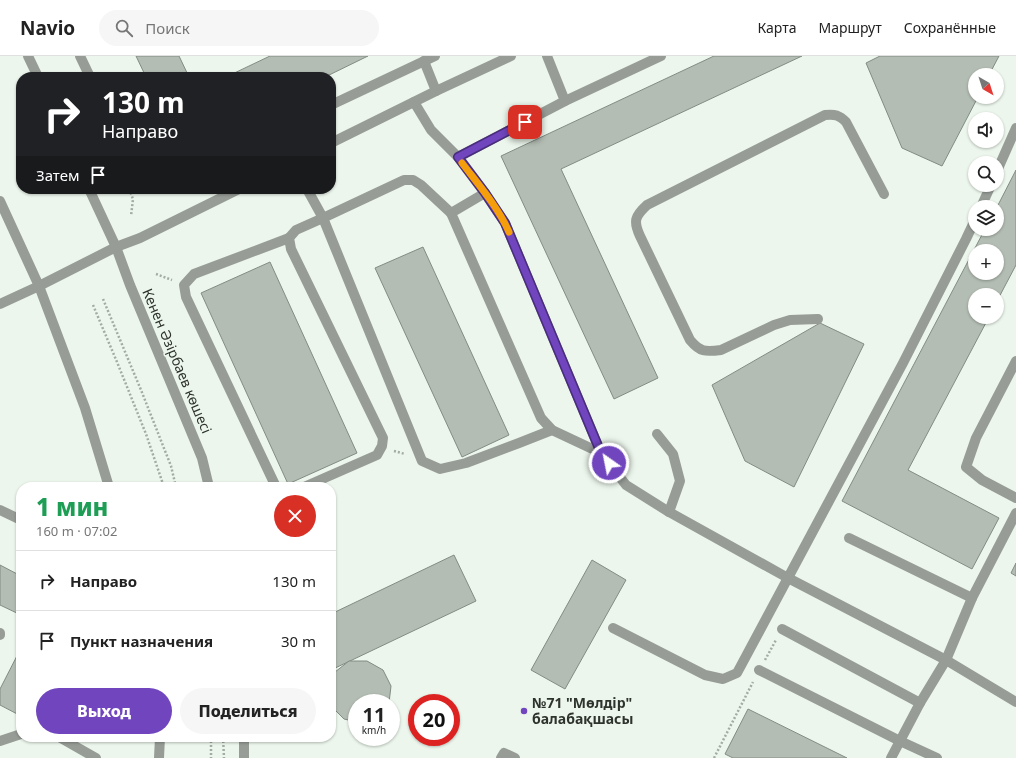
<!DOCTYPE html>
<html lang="ru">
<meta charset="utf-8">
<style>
body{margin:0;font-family:"Noto Sans",sans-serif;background:#f6f6f6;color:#222;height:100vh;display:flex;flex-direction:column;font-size:15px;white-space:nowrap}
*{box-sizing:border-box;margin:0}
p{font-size:13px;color:#767676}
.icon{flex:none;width:22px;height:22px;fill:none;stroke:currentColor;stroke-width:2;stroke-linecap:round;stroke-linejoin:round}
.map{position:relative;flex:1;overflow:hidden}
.drawer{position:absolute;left:16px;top:426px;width:320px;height:260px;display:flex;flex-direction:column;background:#fff;border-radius:16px;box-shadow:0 1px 3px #0004}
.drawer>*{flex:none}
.hud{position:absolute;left:16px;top:16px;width:320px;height:122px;border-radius:16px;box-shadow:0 1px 3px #0004;background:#202124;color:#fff;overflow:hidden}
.needle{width:26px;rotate:141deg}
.fabs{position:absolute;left:968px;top:12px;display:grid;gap:8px}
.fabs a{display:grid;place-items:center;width:36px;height:36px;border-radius:50%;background:#fff;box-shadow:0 1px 3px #0004;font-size:20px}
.speed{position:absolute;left:348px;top:638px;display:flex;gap:8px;font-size:20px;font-weight:700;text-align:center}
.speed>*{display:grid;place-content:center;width:52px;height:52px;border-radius:50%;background:#fff;box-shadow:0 1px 3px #0004;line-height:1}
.speed small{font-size:10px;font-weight:400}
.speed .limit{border:6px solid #d22;background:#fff;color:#111}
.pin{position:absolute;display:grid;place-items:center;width:34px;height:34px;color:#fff;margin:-17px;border-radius:8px;box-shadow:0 2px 6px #0006}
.me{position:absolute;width:44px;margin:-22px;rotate:327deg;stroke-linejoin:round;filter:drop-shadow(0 0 3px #0008)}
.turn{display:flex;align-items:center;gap:14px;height:84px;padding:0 20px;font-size:18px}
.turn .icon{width:52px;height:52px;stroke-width:2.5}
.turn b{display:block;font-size:28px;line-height:34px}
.then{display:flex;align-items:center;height:38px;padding:0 20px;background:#0003;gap:8px;font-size:15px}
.round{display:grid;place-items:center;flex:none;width:42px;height:42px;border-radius:21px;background:#f6f6f6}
.headline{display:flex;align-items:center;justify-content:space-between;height:68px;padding:0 20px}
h1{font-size:24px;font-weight:800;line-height:30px;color:#1e9e55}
.cta{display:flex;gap:8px;margin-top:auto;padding:8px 20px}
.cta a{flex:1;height:46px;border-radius:24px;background:#7045be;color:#fff;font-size:16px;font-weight:800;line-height:46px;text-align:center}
.cta a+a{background:#f6f6f6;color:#222}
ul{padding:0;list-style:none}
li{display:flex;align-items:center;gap:12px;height:60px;padding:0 20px;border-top:1px solid #e0e0e0}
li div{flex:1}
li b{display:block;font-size:15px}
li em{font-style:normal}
header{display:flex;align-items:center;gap:24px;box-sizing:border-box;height:56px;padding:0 20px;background:#fff;border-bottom:1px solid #e0e0e0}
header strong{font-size:19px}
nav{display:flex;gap:22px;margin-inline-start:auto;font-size:14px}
.search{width:280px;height:36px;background:#f6f6f6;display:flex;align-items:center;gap:10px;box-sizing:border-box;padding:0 14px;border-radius:22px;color:#767676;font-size:15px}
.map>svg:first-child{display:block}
.building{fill:#b3bdb3;stroke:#838c83;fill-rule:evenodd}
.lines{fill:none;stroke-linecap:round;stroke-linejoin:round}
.path{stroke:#a3aba3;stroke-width:2.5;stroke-dasharray:2 2;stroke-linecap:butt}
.minor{stroke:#979c97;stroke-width:10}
.route-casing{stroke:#492d7c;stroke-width:10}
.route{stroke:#7045be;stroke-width:7}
.slow{stroke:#f59e0b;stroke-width:7}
.poi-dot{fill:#7045be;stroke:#ecf6ec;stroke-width:1.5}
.labels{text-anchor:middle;stroke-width:3;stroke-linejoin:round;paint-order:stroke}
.street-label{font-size:14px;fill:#2e332e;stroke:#ecf6ec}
.poi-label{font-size:14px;font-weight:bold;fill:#2e332e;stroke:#ecf6ec;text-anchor:start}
</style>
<header>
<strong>Navio</strong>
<div class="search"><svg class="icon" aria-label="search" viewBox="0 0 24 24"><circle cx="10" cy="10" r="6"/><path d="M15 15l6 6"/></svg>Поиск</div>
<nav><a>Карта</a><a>Маршрут</a><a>Сохранённые</a></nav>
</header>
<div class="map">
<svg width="1016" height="702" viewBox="0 0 1016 702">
<rect width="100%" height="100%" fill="#ecf6ec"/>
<g class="building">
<polygon points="136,0 179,0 189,21 146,21"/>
<polygon points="270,0 368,0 325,21 226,21"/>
<polygon points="714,0 802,0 561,113 658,322 614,343 501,100"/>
<polygon points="880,0 999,0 989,19 975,19 975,41 978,41 942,110 902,92 866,7"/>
<path d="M1016,114V209L997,245V239H975V261H989L908,414L999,462L972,513L842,445L985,173H997V151ZM975,195H997V217H975Z"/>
<polygon points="423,191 509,379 462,401 375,212"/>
<polygon points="270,206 357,397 288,428 201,237"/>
<polygon points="820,267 864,288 794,431 745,405 712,329"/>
<polygon points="454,499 476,545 331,614 331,558"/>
<polygon points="592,504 626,524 565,633 531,614"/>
<polygon points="1016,507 1016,520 1011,517"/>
<polygon points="0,509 21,520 21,559 0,549"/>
<polygon points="21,592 21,660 0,649 0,633"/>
<polygon points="349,605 367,605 383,614 391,630 389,647 357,647 357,666 344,663 332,651 331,646 331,626 335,616"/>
<polygon points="748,653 847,702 733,702 725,698"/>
</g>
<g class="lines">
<g class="path">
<polyline points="129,133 133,143 131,160"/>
<polyline points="156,218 172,224"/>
<polyline points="103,243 141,334 171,410 176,431"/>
<polyline points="93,249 117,306 146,378 164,431"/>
<polyline points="394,395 405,398"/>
<polyline points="765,604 776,584"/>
<polyline points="211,681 211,702"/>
<polyline points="223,681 224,702"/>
<polyline points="714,702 753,626"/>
</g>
<g class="minor">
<polyline points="28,0 38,21"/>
<polyline points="80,0 90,21"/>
<polyline points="547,0 565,45"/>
<polyline points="424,5 436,35"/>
<polyline points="414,46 431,74 458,101 565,45 661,0"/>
<polyline points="331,49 435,0"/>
<polyline points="331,87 436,35 511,0"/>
<polyline points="458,101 485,137 505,167 601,397 626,429 669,456 788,522 946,604 1016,646"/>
<polyline points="997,115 1016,72"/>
<polyline points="89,133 116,191 130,229 202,402 209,431"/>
<polyline points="485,137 451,157 541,362 552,374 601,397"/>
<polyline points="0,145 39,230 85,352 109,431"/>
<polyline points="981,151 991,129"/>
<polyline points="451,157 421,129 413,124 404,124 323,162 422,405 440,413 466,407 519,387 552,374"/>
<polyline points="0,248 39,230 116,191 140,182 239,133"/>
<path d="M818,263L790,264L774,269L721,294C705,296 700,296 690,284L640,180C633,165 635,160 647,149L825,59C835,58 839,59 846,66L884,138"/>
<polyline points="1016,305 976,382 966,411 982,424 1016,442"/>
<polyline points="657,378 673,398 680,425 669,456"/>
<polyline points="276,431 186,241 184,229 194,218 289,182"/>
<polyline points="304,431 377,399 382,390 383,382 291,193 289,182 296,174 323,162 307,133"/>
<polyline points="0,454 21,464"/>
<polyline points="849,482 972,542"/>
<polyline points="613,572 705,619 723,623 737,617 903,307 966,183 975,164"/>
<polyline points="782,573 920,647"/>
<polyline points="0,577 0,579"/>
<polyline points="759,614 900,685 937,702"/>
<polyline points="59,681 96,702"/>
<polyline points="244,681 244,702"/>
<polyline points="0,685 21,678"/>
<polyline points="159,702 160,681"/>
<polyline points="501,702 504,697 515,702"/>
<polyline points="891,702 920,647 946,604 972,542 1016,457"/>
</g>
</g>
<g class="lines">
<defs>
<polyline id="route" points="525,66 458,101 485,137 505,167 601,397 609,407"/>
</defs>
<use href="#route" class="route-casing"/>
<use href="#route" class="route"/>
<path class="slow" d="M462,107C478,128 498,151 509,176"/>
</g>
<circle class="poi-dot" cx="524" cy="655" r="4"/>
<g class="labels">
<g class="street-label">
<text transform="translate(177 305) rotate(67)" y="5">Кенен Әзірбаев көшесі</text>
</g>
<g class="poi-label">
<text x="532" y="652">№71 "Мөлдір"<tspan x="532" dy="16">балабақшасы</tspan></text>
</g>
</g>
</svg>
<div class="fabs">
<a><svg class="needle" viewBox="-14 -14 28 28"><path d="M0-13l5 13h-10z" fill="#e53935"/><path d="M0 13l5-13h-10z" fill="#767676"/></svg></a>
<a><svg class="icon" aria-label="sound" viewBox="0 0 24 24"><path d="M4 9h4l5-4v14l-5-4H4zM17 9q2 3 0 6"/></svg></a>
<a><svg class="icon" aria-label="search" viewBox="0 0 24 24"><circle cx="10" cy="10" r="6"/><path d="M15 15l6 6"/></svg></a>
<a><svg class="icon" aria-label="layers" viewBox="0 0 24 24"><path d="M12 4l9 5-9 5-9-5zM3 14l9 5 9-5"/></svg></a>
<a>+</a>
<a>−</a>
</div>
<div class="speed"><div>11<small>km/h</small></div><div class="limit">20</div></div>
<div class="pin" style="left:525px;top:66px;background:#d93025"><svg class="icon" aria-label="arrive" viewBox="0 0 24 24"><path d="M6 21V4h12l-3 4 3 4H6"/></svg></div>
<svg class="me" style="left:609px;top:407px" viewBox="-20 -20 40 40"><circle r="17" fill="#7045be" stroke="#fff" stroke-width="3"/><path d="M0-11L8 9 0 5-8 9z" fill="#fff"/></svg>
<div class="hud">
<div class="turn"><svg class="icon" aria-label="right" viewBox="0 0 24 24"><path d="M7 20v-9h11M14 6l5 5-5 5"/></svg><div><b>130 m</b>Направо</div></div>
<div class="then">Затем<svg class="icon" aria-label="arrive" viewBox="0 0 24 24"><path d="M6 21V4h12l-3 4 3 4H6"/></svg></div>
</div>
<section class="drawer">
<div class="headline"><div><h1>1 мин</h1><p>160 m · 07:02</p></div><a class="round" style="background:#d93025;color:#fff"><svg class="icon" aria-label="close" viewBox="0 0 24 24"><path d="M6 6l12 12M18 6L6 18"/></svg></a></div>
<ul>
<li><svg class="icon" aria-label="right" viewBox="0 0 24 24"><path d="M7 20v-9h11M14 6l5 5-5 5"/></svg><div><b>Направо</b></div><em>130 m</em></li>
<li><svg class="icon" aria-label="arrive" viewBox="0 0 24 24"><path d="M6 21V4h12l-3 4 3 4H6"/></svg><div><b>Пункт назначения</b></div><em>30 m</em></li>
</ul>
<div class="cta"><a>Выход</a><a>Поделиться</a></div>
</section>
</div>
